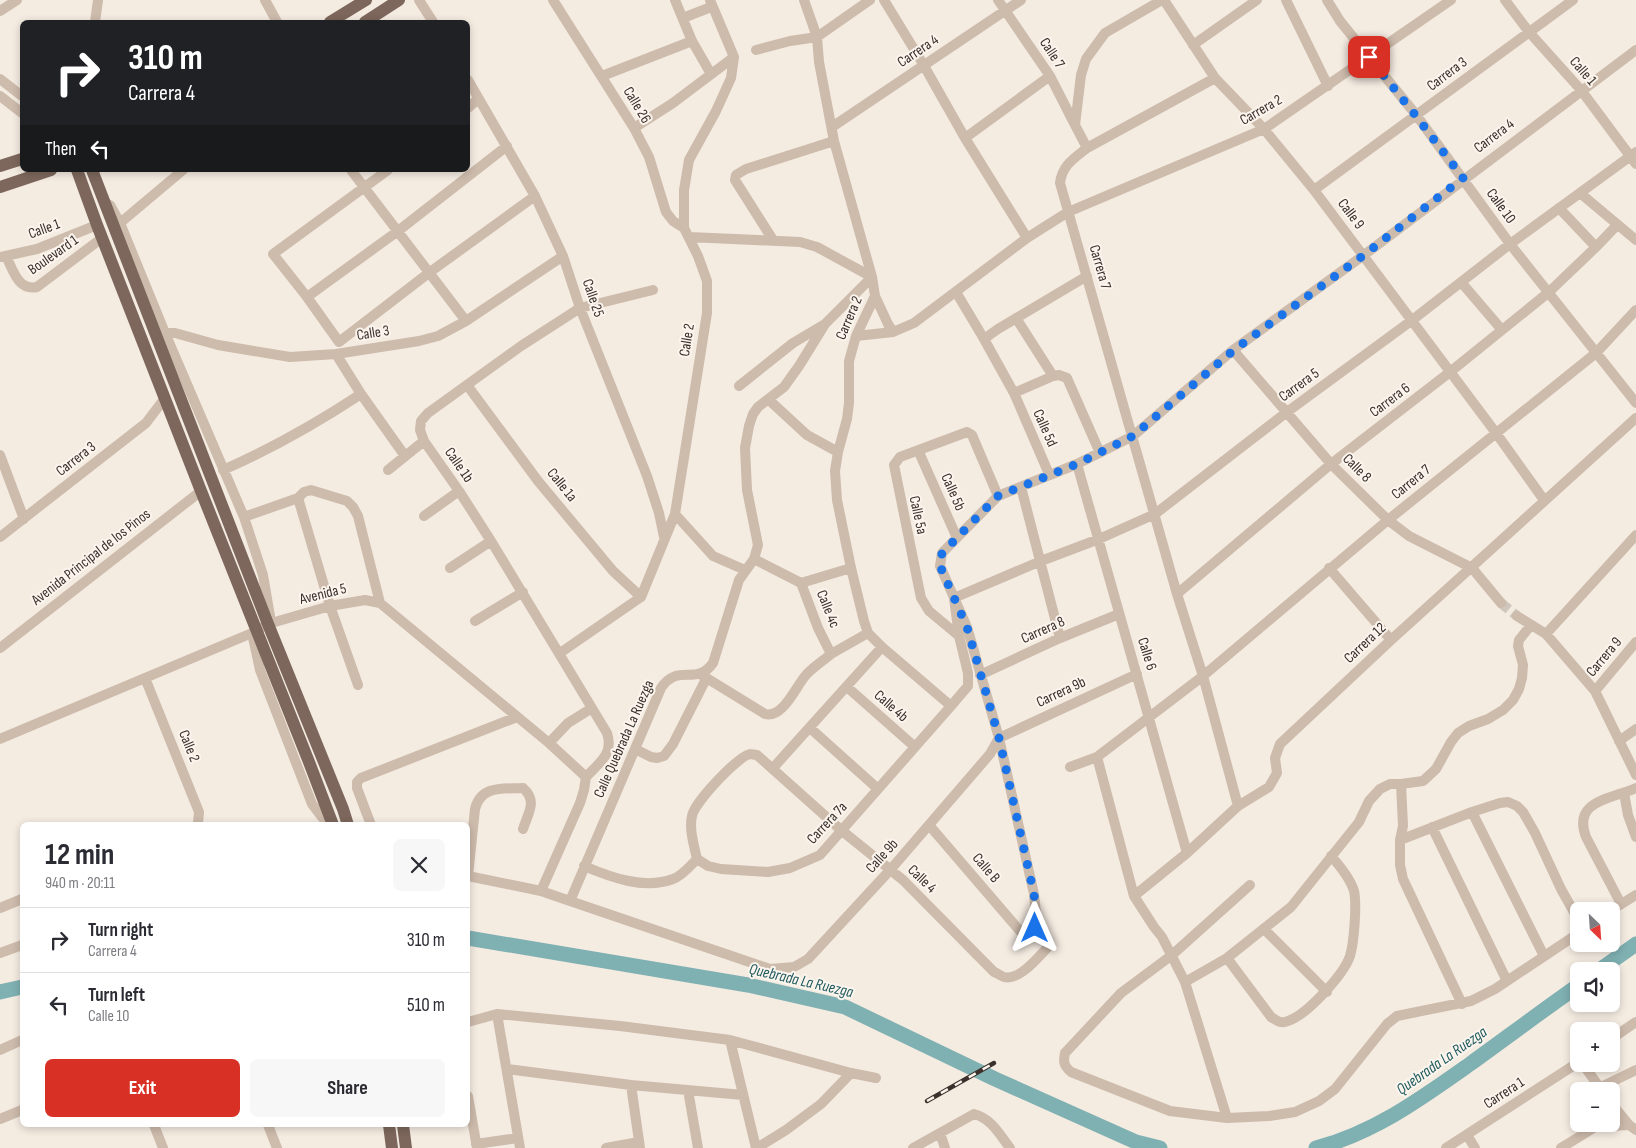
<!DOCTYPE html>
<meta charset="utf-8">
<style>
:root{--surface:#fff;--page:#f7f7f7;--text:#2b2b33;--muted:#7c7c81;--line:#e1e1e2;--accent:#d93025}
body{margin:0;font-family:"Sofia Sans Condensed",sans-serif;background:var(--page);color:var(--text);height:100vh;display:flex;flex-direction:column;font-size:19px;white-space:nowrap}
*{box-sizing:border-box;margin:0}
p{font-size:16px;color:var(--muted)}
.icon{flex:none;width:28px;height:28px;fill:none;stroke:currentColor;stroke-width:2;stroke-linecap:round;stroke-linejoin:round}
.map{position:relative;flex:1;overflow:hidden}
.details{position:absolute;left:20px;top:822px;width:450px;height:305px;display:flex;flex-direction:column;background:var(--surface);border-radius:8px;box-shadow:0 2px 8px #0003}
.details>*{flex:none}
.banner{position:absolute;left:20px;top:20px;width:450px;height:152px;border-radius:8px;box-shadow:0 2px 8px #0003;background:#202124;color:#fff;overflow:hidden}
.needle{width:32px;rotate:155deg}
.fabs{position:absolute;left:1570px;top:902px;display:grid;gap:10px}
.fabs a{display:grid;place-items:center;width:50px;height:50px;border-radius:8px;background:var(--surface);box-shadow:0 2px 8px #0003;font-size:25px}
.pin{position:absolute;display:grid;place-items:center;width:42px;height:42px;color:#fff;margin:-21px;border-radius:10px;box-shadow:0 2px 8px #0006}
.me{position:absolute;width:55px;margin:-28px;rotate:0deg;stroke-linejoin:round;filter:drop-shadow(0 0 4px #0008)}
.turn{display:flex;align-items:center;gap:18px;height:105px;padding:0 25px;font-size:22px}
.turn .icon{width:65px;height:65px;stroke-width:2.5}
.turn b{display:block;font-size:35px;line-height:42px}
.then{display:flex;align-items:center;height:48px;padding:0 25px;background:#0003;gap:10px;font-size:19px}
.round{display:grid;place-items:center;flex:none;width:52px;height:52px;border-radius:8px;background:var(--page)}
.headline{display:flex;align-items:center;justify-content:space-between;height:85px;padding:0 25px}
h1{font-size:30px;font-weight:700;line-height:38px}
.button{display:flex;gap:10px;margin-top:auto;padding:10px 25px}
.button a{flex:1;height:58px;border-radius:8px;background:var(--accent);color:#fff;font-size:20px;font-weight:700;line-height:58px;text-align:center}
.button a+a{background:var(--page);color:var(--text)}
ul{padding:0;list-style:none}
li{display:flex;align-items:center;gap:15px;height:65px;padding:0 25px;border-top:1px solid var(--line)}
li div{flex:1}
li b{display:block;font-size:19px}
li em{font-style:normal}
.map>svg:first-child{display:block}
.lines{fill:none;stroke-linecap:round;stroke-linejoin:round}
.river{stroke:#7fb0b2;stroke-width:15}
.street-tunnel{stroke:#cfc6bd;stroke-width:10;stroke-dasharray:10 5;stroke-linecap:butt}
.street{stroke:#cdbbac;stroke-width:10}
.primary{stroke:#7d675c;stroke-width:12}
.rail-casing{stroke:#3b302b;stroke-width:4.5}
.rail{stroke:#fbf5ee;stroke-width:2.5;stroke-dasharray:8;stroke-linecap:butt}
.route{stroke:#1a73e8;stroke-width:9;stroke-dasharray:0 16.2}
.labels{text-anchor:middle;dominant-baseline:central;stroke-width:4;stroke-linejoin:round;paint-order:stroke}
.street-label{font-size:15px;fill:#3b302b;stroke:#fbf5ee}
.water-label{font-size:16px;font-style:italic;fill:#1f5a5e;stroke:#fbf5ee}
</style>
<div class="map">
<svg width="1636" height="1148" viewBox="0 0 1636 1148">
<rect width="100%" height="100%" fill="#f4ebe1"/>
<g class="lines">
<path class="river" d="M 468,938 L 748,985 L 845,1007 L 995,1079 L 1136,1142 L 1160,1148
M 1598,971 L 1636,944
M 0,992 L 22,987
M 1316,1148 C 1374,1133 1422,1098 1470,1064 C 1506,1038 1542,1011 1579,985"/>
<path class="street-tunnel" d="M 1501,603 L 1517,616"/>
<path class="street" d="M 265,0 L 277,22
M 419,0 L 433,22
M 553,0 L 634,128 L 649,157 L 666,212 L 673,221 L 684,228
M 675,0 L 692,41 L 711,74
M 804,0 L 817,37 L 819,62 L 834,141 L 872,277 L 875,296 L 856,336 L 849,361 L 849,403 L 847,419 L 838,452 L 835,471 L 837,500 L 851,568 L 864,621 L 868,633 L 882,647 L 951,706
M 884,0 L 923,64 L 965,138 L 1027,238
M 998,0 L 1050,76 L 1075,125
M 1164,0 L 1215,78 L 1264,129 L 1314,190 L 1496,433 L 1544,500
M 1286,0 L 1328,86
M 1327,0 L 1340,21 L 1417,116 L 1510,244 L 1636,403
M 1505,0 L 1529,32 L 1581,90 L 1636,164
M 0,11 L 17,0
M 683,18 L 711,7
M 95,22 L 98,0
M 1193,45 L 1257,0
M 756,50 L 790,41 L 817,37 L 870,0
M 602,76 L 692,41
M 1215,78 L 1087,148 C 1073,159 1062,166 1060,183 L 1177,594 L 1203,676 L 1238,806
M 0,79 L 22,96
M 468,80 L 535,196 L 563,256 L 580,308 L 647,476 L 659,513 L 664,537
M 0,96 L 22,113
M 468,108 L 478,99
M 832,127 L 1021,0
M 634,128 L 673,103 L 734,57
M 965,138 L 1050,76
M 1087,148 L 1075,125 L 1081,75 L 1086,59 L 1105,33 L 1162,0
M 351,170 L 466,321
M 388,170 L 273,254 L 307,297 L 339,342 L 430,272 L 535,196
M 1314,190 L 1573,0
M 1580,193 L 1636,240
M 110,205 L 120,223 L 165,333 L 244,517 L 263,575 L 270,616 L 269,624
M 1559,208 L 1596,247
M 120,223 L 183,170
M 689,237 L 800,242 L 817,247 L 872,277 L 825,324 L 793,343 L 739,386
M 773,240 L 735,180 L 736,175 L 746,169 L 834,141
M 6,256 C 13,270 18,291 37,287 L 102,238
M 1,257 L 37,249 L 97,225
M 1461,282 L 1502,330
M 956,292 L 984,339
M 875,296 L 888,324 L 893,332
M 307,297 L 398,231 L 507,146
M 1016,318 L 1053,376
M 825,324 L 799,366 L 784,387 L 758,407 L 753,414 L 749,426 L 745,448 L 747,490 L 758,545 L 754,559 L 739,580 L 713,663 C 696,687 679,662 661,688 L 570,901 L 770,969 L 794,967 L 808,959 L 891,869 L 990,754 L 999,738 L 1137,674
M 165,333 L 175,333 L 218,345 L 290,357 L 336,354 L 419,341 L 438,336 L 466,321 L 563,256
M 856,336 L 893,332 L 914,323 L 1027,238 L 1068,212 L 1264,129 L 1451,0
M 1233,350 L 1331,464 L 1388,520 L 1409,536 L 1472,568 L 1501,603
M 336,354 L 361,394 L 405,456
M 467,385 L 538,481 L 613,571 L 641,597
M 1014,393 L 1053,376 L 1059,375 L 1067,378 L 1100,453
M 769,400 L 807,435 L 838,452
M 918,450 L 957,538
M 0,455 L 24,519
M 1077,464 L 1187,853
M 223,470 C 271,449 317,423 361,394
M 388,470 L 424,441
M 1049,474 L 1014,393 L 984,339 L 998,329 L 1087,276
M 1021,487 L 1060,638
M 298,498 L 330,606 L 358,685
M 675,514 L 713,556 L 745,570
M 424,516 L 459,491
M 244,517 L 298,498 L 304,492 L 311,490 L 347,501 L 353,507 L 358,516 L 380,603
M 1636,535 L 1546,634 L 1595,691 L 1636,775
M 0,537 L 146,423 L 165,398
M 754,559 L 801,583
M 450,568 L 491,541
M 851,568 L 801,583 L 818,628 L 831,654 L 868,633
M 1329,568 L 1391,640
M 1177,594 L 1331,464 L 1450,372 L 1549,292 L 1596,247 L 1617,225
M 1517,616 L 1546,634
M 475,621 L 523,592
M 252,633 L 260,670 L 312,804 L 328,825
M 959,636 L 929,611 L 921,598 L 894,465 L 900,457 L 967,432 L 972,435 L 998,496
M 0,648 L 201,491
M 560,653 L 641,597 L 675,514 L 707,313 L 707,281 L 698,256 L 684,228 L 684,190 L 689,160 L 716,111 L 731,78 L 734,57 L 710,0
M 700,674 L 765,714 C 783,719 796,686 806,675 C 813,667 823,661 831,654
M 980,675 L 1060,638 L 1119,614
M 145,678 L 199,812 L 198,823 L 197,825
M 847,687 L 915,747
M 1595,691 L 1636,642
M 810,728 L 878,789
M 0,739 L 252,633 L 268,624 L 330,606 L 365,600 L 380,603 L 549,743 L 586,777 C 599,763 614,754 607,733 L 491,541 L 459,491 L 424,441 L 420,430 L 421,421 L 428,413 L 521,346 L 580,308 L 653,290
M 1619,741 L 1636,729
M 549,743 L 568,723 L 592,708
M 635,749 L 651,757 L 657,758 L 664,756 L 673,744 L 706,679
M 1097,757 L 1134,896 L 1154,927 L 1162,937 L 1185,982 L 1227,958 L 1291,907 L 1359,822 L 1369,801 L 1380,789 L 1390,784 L 1401,784 L 1423,781 L 1436,769 L 1451,742 L 1458,733 L 1469,726 L 1488,719 L 1503,710 L 1513,700 L 1519,689 L 1522,678 L 1523,665 L 1518,646 L 1519,640 L 1531,625
M 1070,767 L 1097,757 L 1203,676 L 1388,520 L 1596,353 L 1636,310
M 773,768 L 882,647
M 1401,784 L 1403,826 L 1400,840 L 1400,865 L 1403,879 L 1462,1004
M 1624,793 L 1628,815 L 1636,837
M 1472,812 L 1544,956
M 371,825 L 357,788 L 357,782 L 361,778 L 517,717
M 929,825 L 1020,931 C 1028,934 1034,933 1037,924 L 1034,894 L 999,738 L 967,627 L 940,566 L 942,553 L 998,496 L 1077,464 L 1133,436 L 1233,350 L 1364,255 L 1636,50
M 1432,827 L 1507,981
M 1400,840 L 1472,812 L 1500,803 L 1508,802 L 1517,806 L 1523,812 L 1535,833 L 1561,889 L 1579,921
M 584,866 C 610,877 644,890 673,879 C 682,876 690,866 697,859
M 468,876 L 475,809 C 481,785 503,789 523,788 C 538,801 528,813 523,829
M 468,876 L 541,891 L 570,901
M 1250,885 L 1172,955 L 1121,993 L 1065,1053 C 1063,1062 1064,1066 1071,1072 L 1170,1111 L 1227,1118 L 1269,1116 L 1295,1112 L 1319,1101 L 1335,1089 L 1387,1024 L 1397,1016 L 1471,1001 L 1495,989 L 1579,933
M 541,891 L 580,803 L 584,790 L 586,777
M 1134,896 L 1187,853 L 1238,806 L 1269,787 L 1277,773 L 1275,758 L 1280,744 L 1391,640 L 1636,418
M 1621,904 L 1586,837 C 1572,800 1612,799 1636,788
M 0,908 L 22,899
M 1610,911 L 1636,895
M 1264,929 L 1327,992
M 1049,946 C 1039,956 1020,981 1004,977 C 1001,976 997,973 994,972 L 903,880 L 841,830 L 757,755 C 756,755 751,754 750,754 C 737,757 694,803 692,816 C 689,830 694,845 697,859 L 708,866 L 721,869 L 768,872 L 790,868 L 820,855 L 951,706 L 968,686 L 968,673 L 959,636 L 954,598 L 1041,561 L 1099,539 L 1155,514 L 1287,412 L 1411,321 L 1510,244 L 1636,152
M 0,953 L 22,945
M 1227,958 L 1271,1017 C 1277,1021 1281,1024 1288,1021 C 1307,1015 1344,974 1350,956 C 1354,943 1357,904 1354,891 C 1350,878 1340,866 1331,856
M 1185,982 L 1227,1118
M 497,1014 L 520,1148
M 468,1022 L 497,1014 L 620,1026 L 730,1040 L 851,1073 L 821,1104 L 786,1130 L 757,1148
M 1611,1039 L 1636,1022
M 730,1040 L 756,1148
M 0,1050 L 22,1040
M 1583,1064 L 1602,1091
M 507,1069 L 631,1085 L 743,1095
M 851,1073 L 876,1078
M 631,1085 L 640,1148
M 1599,1088 L 1636,1070
M 688,1090 L 698,1148
M 468,1096 L 477,1148
M 1611,1103 L 1629,1125 L 1636,1130
M 0,1119 L 22,1110
M 154,1125 L 163,1148
M 268,1125 L 277,1148
M 940,1133 L 945,1148
M 1467,1135 L 1475,1148
M 476,1144 L 518,1138
M 606,1148 L 639,1142
M 913,1148 L 974,1114 C 991,1118 1000,1135 1010,1148
M 1446,1148 L 1579,1062
M 1561,1148 L 1595,1127 L 1629,1125"/>
<path class="primary" d="M 330,22 L 366,0
M 365,22 L 399,0
M 0,166 L 22,159
M 77,170 L 97,225 L 201,491 L 309,762 L 333,825
M 92,170 L 268,624 L 343,809 L 348,825
M 0,187 L 51,170
M 389,1125 L 392,1148
M 403,1125 L 406,1148"/>
<g class="rail-casing">
<path id="rail" d="M 927,1101 L 994,1063"/>
</g>
<use href="#rail" class="rail"/>
</g>
<g class="lines">
<path class="route" d="M 1035,928 L 1037,924 L 1034,894 L 999,738 L 967,627 L 940,566 L 942,553 L 998,496 L 1077,464 L 1133,436 L 1234,350 L 1364,255 L 1463,178 L 1416,116 L 1369,57"/>
</g>
<g class="labels">
<g class="street-label">
<text transform="translate(918 51) rotate(-34)">Carrera 4</text>
<text transform="translate(1052 53) rotate(57)">Calle 7</text>
<text transform="translate(1583 71) rotate(49)">Calle 1</text>
<text transform="translate(1447 74) rotate(-37)">Carrera 3</text>
<text transform="translate(637 105) rotate(59)">Calle 26</text>
<text transform="translate(1261 110) rotate(-30)">Carrera 2</text>
<text transform="translate(1494 136) rotate(-37)">Carrera 4</text>
<text transform="translate(1501 206) rotate(54)">Calle 10</text>
<text transform="translate(1351 214) rotate(53)">Calle 9</text>
<text transform="translate(44 229) rotate(-20)">Calle 1</text>
<text transform="translate(53 255) rotate(-35)">Boulevard 1</text>
<text transform="translate(1100 267) rotate(74)">Carrera 7</text>
<text transform="translate(593 298) rotate(71)">Calle 25</text>
<text transform="translate(849 318) rotate(-67)">Carrera 2</text>
<text transform="translate(373 333) rotate(-9)">Calle 3</text>
<text transform="translate(687 340) rotate(-81)">Calle 2</text>
<text transform="translate(1299 385) rotate(-36)">Carrera 5</text>
<text transform="translate(1390 400) rotate(-37)">Carrera 6</text>
<text transform="translate(1045 428) rotate(66)">Calle 5d</text>
<text transform="translate(76 459) rotate(-38)">Carrera 3</text>
<text transform="translate(459 465) rotate(55)">Calle 1b</text>
<text transform="translate(1357 468) rotate(45)">Calle 8</text>
<text transform="translate(1411 482) rotate(-39)">Carrera 7</text>
<text transform="translate(562 485) rotate(51)">Calle 1a</text>
<text transform="translate(953 492) rotate(66)">Calle 5b</text>
<text transform="translate(918 515) rotate(78)">Calle 5a</text>
<text transform="translate(91 557) rotate(-38)">Avenida Principal de los Pinos</text>
<text transform="translate(323 594) rotate(-14)">Avenida 5</text>
<text transform="translate(828 609) rotate(68)">Calle 4c</text>
<text transform="translate(1043 630) rotate(-24)">Carrera 8</text>
<text transform="translate(1365 643) rotate(-43)">Carrera 12</text>
<text transform="translate(1147 654) rotate(73)">Calle 6</text>
<text transform="translate(1604 657) rotate(-50)">Carrera 9</text>
<text transform="translate(1061 692) rotate(-25)">Carrera 9b</text>
<text transform="translate(891 706) rotate(41)">Calle 4b</text>
<text transform="translate(624 739) rotate(-66)">Calle Quebrada La Ruezga</text>
<text transform="translate(189 746) rotate(68)">Calle 2</text>
<text transform="translate(827 823) rotate(-47)">Carrera 7a</text>
<text transform="translate(882 856) rotate(-48)">Calle 9b</text>
<text transform="translate(986 868) rotate(49)">Calle B</text>
<text transform="translate(922 879) rotate(44)">Calle 4</text>
<text transform="translate(1504 1093) rotate(-33)">Carrera 1</text>
</g>
<g class="water-label">
<text transform="translate(801 981) rotate(13)">Quebrada La Ruezga</text>
<text transform="translate(1442 1061) rotate(-35)">Quebrada La Ruezga</text>
</g>
</g>
</svg>
<div class="fabs">
<a><svg class="needle" viewBox="-14 -14 28 28"><path d="M0-13l5 13h-10z" fill="#e53935"/><path d="M0 13l5-13h-10z" fill="#7c7c81"/></svg></a>
<a><svg class="icon" aria-label="sound" viewBox="0 0 24 24"><path d="M4 9h4l5-4v14l-5-4H4zM17 9q2 3 0 6"/></svg></a>
<a>+</a>
<a>−</a>
</div>
<div class="pin" style="left:1369px;top:57px;background:#d93025"><svg class="icon" aria-label="arrive" viewBox="0 0 24 24"><path d="M6 21V4h12l-3 4 3 4H6"/></svg></div>
<svg class="me" style="left:1035px;top:928px" viewBox="-20 -20 40 40"><path d="M0-17L14 15 0 8-14 15z" fill="#1a73e8" stroke="#fff" stroke-width="4"/></svg>
<div class="banner">
<div class="turn"><svg class="icon" aria-label="right" viewBox="0 0 24 24"><path d="M7 20v-9h11M14 6l5 5-5 5"/></svg><div><b>310 m</b>Carrera 4</div></div>
<div class="then">Then<svg class="icon" aria-label="left" viewBox="0 0 24 24"><path d="M17 20v-9H6M10 6l-5 5 5 5"/></svg></div>
</div>
<section class="details">
<div class="headline"><div><h1>12 min</h1><p>940 m · 20:11</p></div><a class="round"><svg class="icon" aria-label="close" viewBox="0 0 24 24"><path d="M6 6l12 12M18 6L6 18"/></svg></a></div>
<ul>
<li><svg class="icon" aria-label="right" viewBox="0 0 24 24"><path d="M7 20v-9h11M14 6l5 5-5 5"/></svg><div><b>Turn right</b><p>Carrera 4</p></div><em>310 m</em></li>
<li><svg class="icon" aria-label="left" viewBox="0 0 24 24"><path d="M17 20v-9H6M10 6l-5 5 5 5"/></svg><div><b>Turn left</b><p>Calle 10</p></div><em>510 m</em></li>
</ul>
<div class="button"><a>Exit</a><a>Share</a></div>
</section>
</div>
